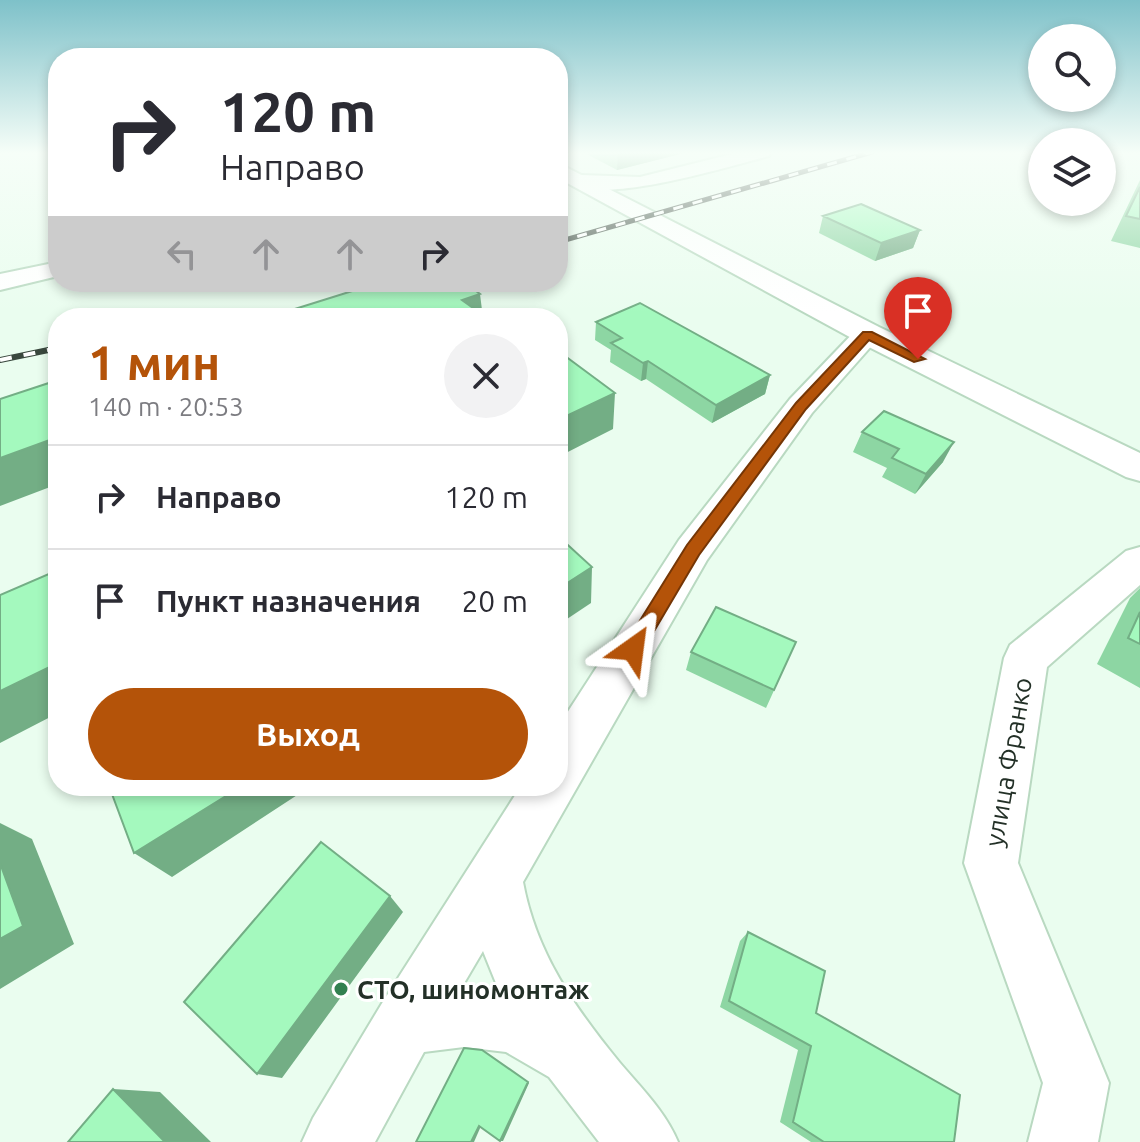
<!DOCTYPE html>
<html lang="ru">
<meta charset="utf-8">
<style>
:root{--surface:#fff;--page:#f2f2f3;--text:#2b2b33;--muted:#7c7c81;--line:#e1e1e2;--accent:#b45309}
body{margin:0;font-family:Ubuntu,sans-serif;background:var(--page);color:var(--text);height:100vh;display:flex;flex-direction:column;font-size:30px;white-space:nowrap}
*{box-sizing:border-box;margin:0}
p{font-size:26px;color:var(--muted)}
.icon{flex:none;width:44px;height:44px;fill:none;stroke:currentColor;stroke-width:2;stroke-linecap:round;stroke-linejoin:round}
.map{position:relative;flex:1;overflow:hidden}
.side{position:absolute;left:48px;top:308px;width:520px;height:488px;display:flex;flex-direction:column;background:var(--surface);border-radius:32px;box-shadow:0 4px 12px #0003}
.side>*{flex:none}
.guide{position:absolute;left:48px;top:48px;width:520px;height:244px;border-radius:32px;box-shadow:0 4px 12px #0003;background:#fff;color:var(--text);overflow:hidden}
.buttons{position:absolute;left:1028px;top:24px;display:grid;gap:16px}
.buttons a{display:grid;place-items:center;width:88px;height:88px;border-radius:50%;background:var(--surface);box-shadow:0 4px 12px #0003;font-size:40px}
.pin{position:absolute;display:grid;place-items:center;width:68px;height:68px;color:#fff;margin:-82px -34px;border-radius:50% 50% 50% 0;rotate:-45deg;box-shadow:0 0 8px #0007}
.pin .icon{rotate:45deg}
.me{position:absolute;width:88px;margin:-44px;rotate:31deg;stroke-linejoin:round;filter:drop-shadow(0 0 6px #0008)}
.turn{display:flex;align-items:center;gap:28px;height:168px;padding:0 40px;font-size:36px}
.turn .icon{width:104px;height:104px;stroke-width:2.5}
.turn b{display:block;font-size:56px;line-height:68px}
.lanes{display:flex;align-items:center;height:76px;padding:0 40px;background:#0003;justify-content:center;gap:40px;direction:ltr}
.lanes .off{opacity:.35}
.round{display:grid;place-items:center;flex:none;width:84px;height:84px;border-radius:42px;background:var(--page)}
.head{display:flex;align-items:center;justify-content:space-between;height:136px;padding:0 40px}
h1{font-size:48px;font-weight:600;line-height:60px;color:var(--accent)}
.primary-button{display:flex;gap:16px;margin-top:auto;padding:16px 40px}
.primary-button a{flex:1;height:92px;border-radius:48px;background:var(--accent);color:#fff;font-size:32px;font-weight:600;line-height:92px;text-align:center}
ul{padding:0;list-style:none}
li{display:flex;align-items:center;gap:24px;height:104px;padding:0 40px;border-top:2px solid var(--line)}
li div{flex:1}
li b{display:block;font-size:30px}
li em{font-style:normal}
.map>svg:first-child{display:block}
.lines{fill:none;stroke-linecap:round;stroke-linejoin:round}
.minor-casing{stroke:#b9d9c1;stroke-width:4}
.major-casing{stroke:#b9d9c1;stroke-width:4}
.minor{fill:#fff;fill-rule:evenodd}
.major{fill:#fff;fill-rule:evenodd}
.rail-far1-casing{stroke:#3a483e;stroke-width:5}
.rail-casing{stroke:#3a483e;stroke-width:6}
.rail-far1{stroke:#fff;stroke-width:3;stroke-dasharray:10;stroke-linecap:butt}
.rail{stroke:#fff;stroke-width:4;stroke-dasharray:12;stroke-linecap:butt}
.wall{fill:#8dd6a3}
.shaded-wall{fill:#73ae85}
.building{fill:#a4f9be;stroke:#73ae85;stroke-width:2}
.route{fill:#b45309;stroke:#753606;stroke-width:2}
.poi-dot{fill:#328050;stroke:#fff;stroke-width:3}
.labels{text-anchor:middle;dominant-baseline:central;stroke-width:6;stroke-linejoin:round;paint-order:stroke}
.near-street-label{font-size:26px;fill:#233027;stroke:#fff}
.near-poi-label{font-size:26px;font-weight:bold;fill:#233027;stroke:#fff;text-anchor:start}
</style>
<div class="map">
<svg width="1140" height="1142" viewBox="0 0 1140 1142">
<rect width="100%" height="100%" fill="#eafdef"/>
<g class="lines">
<g class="minor-casing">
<path id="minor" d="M 740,152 L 771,152 L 769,156 C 734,165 595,208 571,181 L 581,175 L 640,177 Z
M 58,262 L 58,276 L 0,290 L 0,274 Z
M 868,326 L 878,328 L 882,334 L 812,413 L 707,560 L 523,882 C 536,953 575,1008 620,1063 C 642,1089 665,1111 678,1142 L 599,1142 L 549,1077 L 506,1052 L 464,1047 L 424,1052 L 375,1142 L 302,1142 L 313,1118 L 384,1000 L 521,786 L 558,786 L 558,727 L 679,540 L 790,399 L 858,328 ZM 483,951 L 498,988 L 463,985 Z
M 1140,547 L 1140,585 L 1047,667 L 1018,863 L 1109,1083 L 1098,1142 L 1028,1142 L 1043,1083 L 964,863 L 1004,658 L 1010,645 L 1126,551 Z"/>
</g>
<g class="major-casing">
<path id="major" d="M 558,163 L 879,327 L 1140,453 L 1140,481 L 1126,477 L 857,341 L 558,178 Z"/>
</g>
<use href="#minor" class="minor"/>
<use href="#major" class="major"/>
<g class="rail-far1-casing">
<path id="rail-far1" d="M 558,242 L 872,152"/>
</g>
<g class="rail-casing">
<path id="rail" d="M 0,360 L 58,348"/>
</g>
<use href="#rail-far1" class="rail-far1"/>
<use href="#rail" class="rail"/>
</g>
<path class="wall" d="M 583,152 L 688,152 L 617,170 Z
M 1140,180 L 1140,248 L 1111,241 Z
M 823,216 L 920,230 L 913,248 L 875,261 L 819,233 Z
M 596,322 L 770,375 L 765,394 L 712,423 L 646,379 L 641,381 L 610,362 L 611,350 L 595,340 Z
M 862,432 L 943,462 L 915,494 L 882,477 L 887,468 L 853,452 Z
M 1140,588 L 1140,688 L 1097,664 L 1130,598 Z
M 796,642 L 766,708 L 686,670 L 691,652 Z
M 748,932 L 816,1013 L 954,1142 L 811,1142 L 780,1122 L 798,1050 L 720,1007 L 740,941 Z"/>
<path class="shaded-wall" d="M 618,152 L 688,152 L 617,170 Z
M 920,230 L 913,248 L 875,261 L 881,243 Z
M 480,294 L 483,318 L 462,300 Z
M 648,361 L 646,379 L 641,381 L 643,363 Z
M 770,375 L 765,394 L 712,423 L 716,405 Z
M 615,393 L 613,429 L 558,457 L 558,420 Z
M 58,437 L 58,484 L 0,506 L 0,458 Z
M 954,442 L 943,462 L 915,494 L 926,474 Z
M 592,567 L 591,603 L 558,625 L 558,589 Z
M 58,663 L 58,713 L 0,743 L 0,691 Z
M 242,786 L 311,786 L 172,877 L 134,853 Z
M 0,823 L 32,839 L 74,944 L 0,989 Z
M 390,896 L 403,912 L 282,1078 L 257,1074 Z
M 528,1082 L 529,1083 L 503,1141 L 500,1141 Z
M 113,1089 L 160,1092 L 211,1142 L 165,1142 Z
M 479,1126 L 481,1126 L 474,1142 L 471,1142 Z"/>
<path class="building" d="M 1140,187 L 1140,219 L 1126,216 Z
M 861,204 L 920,230 L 881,243 L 823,216 Z
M 381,282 L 464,282 L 480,294 L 462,300 L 487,318 L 266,318 Z
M 640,303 L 770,375 L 716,405 L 648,361 L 643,363 L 611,343 L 622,338 L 596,322 Z
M 561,353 L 615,393 L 558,420 L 558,354 Z
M 58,380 L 58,437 L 0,458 L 0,399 Z
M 884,411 L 954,442 L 926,474 L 892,458 L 899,449 L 862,432 Z
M 558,536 L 592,567 L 558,589 Z
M 58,570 L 58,663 L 0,691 L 0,595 Z
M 716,607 L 796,642 L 774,690 L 691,652 Z
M 1140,612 L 1140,644 L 1128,638 Z
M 109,786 L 242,786 L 134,853 Z
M 321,842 L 390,896 L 257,1074 L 184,1002 Z
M 0,863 L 23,926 L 0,939 Z
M 748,932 L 825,971 L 816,1013 L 960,1095 L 954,1142 L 824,1142 L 793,1122 L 811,1046 L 729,1001 Z
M 464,1048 L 482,1050 L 528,1082 L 500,1141 L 479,1126 L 471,1142 L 416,1142 Z
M 113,1089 L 165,1142 L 68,1142 Z"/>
<linearGradient id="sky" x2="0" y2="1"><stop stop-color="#7ec1c9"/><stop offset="0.49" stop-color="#f6fef8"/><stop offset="1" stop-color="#f6fef8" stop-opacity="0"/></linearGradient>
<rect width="1140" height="312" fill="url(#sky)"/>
<path class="route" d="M 863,332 L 872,332 L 925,359 L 914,362 L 869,340 L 806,409 L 699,555 L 640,655 L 633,657 L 626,655 L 623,649 L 626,643 L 687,545 L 796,403 Z"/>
<circle class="poi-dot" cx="341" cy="989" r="8"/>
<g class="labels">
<g class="near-street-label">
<text transform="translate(1008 762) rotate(-80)">улица Франко</text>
</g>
<g class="near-poi-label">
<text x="357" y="989">СТО, шиномонтаж</text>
</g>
</g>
</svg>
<div class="buttons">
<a><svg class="icon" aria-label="search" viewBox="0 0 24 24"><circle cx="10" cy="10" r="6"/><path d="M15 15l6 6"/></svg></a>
<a><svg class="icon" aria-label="layers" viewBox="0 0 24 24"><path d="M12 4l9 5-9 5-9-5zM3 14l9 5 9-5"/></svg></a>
</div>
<div class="pin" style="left:918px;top:359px;background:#d93025"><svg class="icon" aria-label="arrive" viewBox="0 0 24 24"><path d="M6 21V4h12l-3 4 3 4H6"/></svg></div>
<svg class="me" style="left:633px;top:649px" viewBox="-20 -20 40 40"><path d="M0-17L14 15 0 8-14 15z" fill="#b45309" stroke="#fff" stroke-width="4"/></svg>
<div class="guide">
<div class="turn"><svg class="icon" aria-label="right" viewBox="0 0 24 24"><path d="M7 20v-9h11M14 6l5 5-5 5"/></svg><div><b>120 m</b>Направо</div></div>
<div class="lanes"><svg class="icon off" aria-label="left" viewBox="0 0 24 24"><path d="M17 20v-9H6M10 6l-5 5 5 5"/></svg><svg class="icon off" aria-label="ahead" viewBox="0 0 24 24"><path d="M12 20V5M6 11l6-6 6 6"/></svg><svg class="icon off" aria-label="ahead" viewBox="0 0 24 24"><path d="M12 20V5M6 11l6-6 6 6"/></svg><svg class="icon" aria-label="right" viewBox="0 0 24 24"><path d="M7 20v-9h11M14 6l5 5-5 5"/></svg></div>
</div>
<section class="side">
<div class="head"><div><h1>1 мин</h1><p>140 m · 20:53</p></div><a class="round"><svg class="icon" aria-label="close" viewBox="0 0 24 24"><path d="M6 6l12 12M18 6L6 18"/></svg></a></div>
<ul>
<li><svg class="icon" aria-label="right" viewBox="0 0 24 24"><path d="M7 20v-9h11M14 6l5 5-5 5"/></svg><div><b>Направо</b></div><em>120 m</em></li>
<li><svg class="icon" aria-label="arrive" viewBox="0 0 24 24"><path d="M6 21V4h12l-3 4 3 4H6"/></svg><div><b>Пункт назначения</b></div><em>20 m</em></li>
</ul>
<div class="primary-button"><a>Выход</a></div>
</section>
</div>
